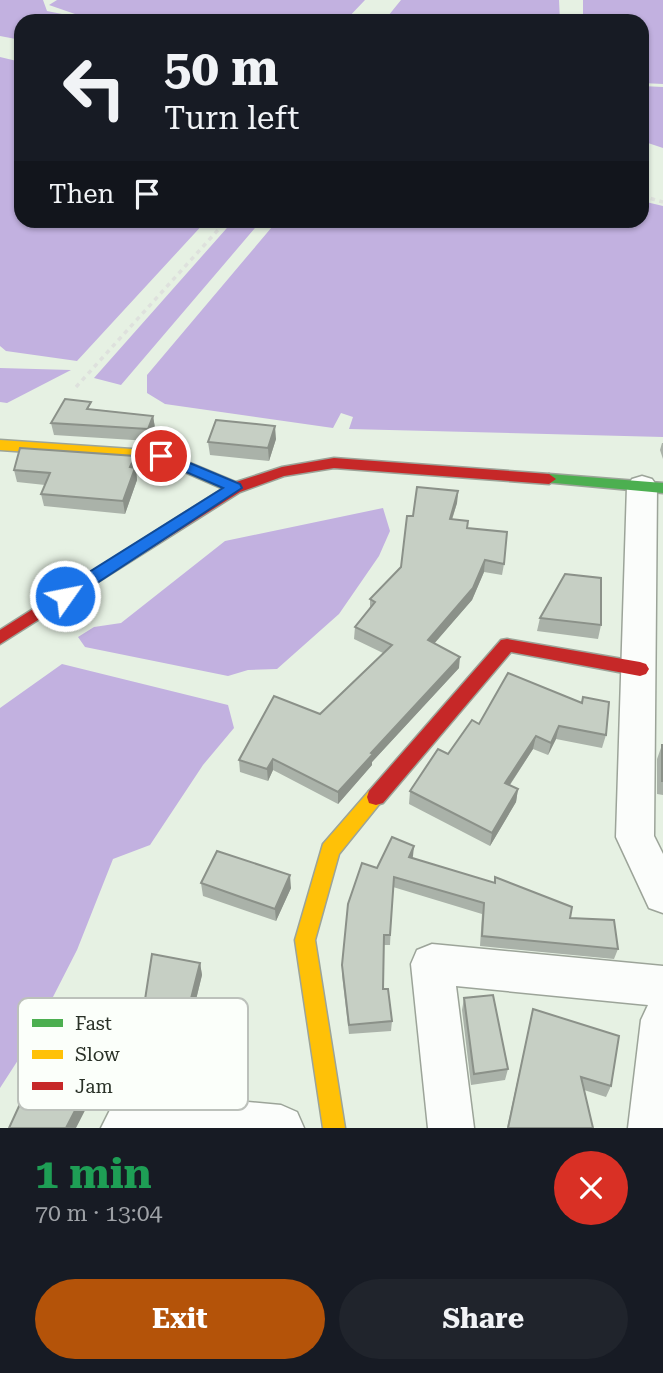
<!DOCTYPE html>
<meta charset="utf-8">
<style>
:root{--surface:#171b24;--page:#20242c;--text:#f1f3f6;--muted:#9ea1a6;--accent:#b45309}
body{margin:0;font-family:"Roboto Serif",serif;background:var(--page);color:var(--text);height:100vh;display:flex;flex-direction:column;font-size:26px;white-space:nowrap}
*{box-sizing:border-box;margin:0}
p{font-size:23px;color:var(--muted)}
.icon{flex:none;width:38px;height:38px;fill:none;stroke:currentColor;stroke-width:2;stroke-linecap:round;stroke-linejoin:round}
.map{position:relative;height:1128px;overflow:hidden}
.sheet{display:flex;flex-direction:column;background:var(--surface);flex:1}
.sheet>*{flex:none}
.banner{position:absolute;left:14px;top:14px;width:635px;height:214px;border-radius:21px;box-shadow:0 2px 5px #0004;background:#171b24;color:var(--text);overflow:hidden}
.pin{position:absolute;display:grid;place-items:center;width:60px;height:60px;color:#fff;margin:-30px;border:4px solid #fff;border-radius:50%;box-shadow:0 2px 7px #0007}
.me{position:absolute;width:77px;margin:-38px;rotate:57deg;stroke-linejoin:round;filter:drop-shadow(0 0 5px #0008)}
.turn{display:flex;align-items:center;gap:24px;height:147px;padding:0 35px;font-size:32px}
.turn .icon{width:91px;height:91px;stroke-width:2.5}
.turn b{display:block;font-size:49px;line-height:60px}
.then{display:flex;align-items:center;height:66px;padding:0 35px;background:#0003;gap:14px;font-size:26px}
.round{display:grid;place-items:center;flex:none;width:74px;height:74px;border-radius:37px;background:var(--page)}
.summary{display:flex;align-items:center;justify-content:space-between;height:119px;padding:0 35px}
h1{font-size:42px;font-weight:700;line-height:52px;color:#1e9e55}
.primary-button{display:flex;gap:14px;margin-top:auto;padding:14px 35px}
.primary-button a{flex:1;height:80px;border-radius:42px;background:var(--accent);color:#fff;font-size:28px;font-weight:700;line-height:80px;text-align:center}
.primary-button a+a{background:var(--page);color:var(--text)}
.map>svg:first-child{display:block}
.water{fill:#c2b1e0}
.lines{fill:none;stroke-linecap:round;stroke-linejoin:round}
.street-casing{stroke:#9ca499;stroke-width:3}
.fast-casing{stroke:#9ca499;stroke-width:3}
.slow-casing{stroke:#9ca499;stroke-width:3}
.jam-casing{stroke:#9ca499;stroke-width:3}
.path{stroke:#dee1dd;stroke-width:3.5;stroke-dasharray:4.5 4.5;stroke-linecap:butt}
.street{fill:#fbfdfb;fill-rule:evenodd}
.fast{fill:#4caf50;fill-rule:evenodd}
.slow{fill:#ffc107;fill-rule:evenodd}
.jam{fill:#c62828;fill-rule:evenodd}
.wall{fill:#aab2a9}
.shaded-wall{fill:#8b9189}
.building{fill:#c6cfc4;stroke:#8b9189;stroke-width:2}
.route{fill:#1a73e8;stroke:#114b97;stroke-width:2}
.key{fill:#fbfffa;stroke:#bcc1bb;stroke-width:2}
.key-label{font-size:19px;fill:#293127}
</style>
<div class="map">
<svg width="663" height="1128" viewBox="0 0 663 1128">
<rect width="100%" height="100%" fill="#e6f1e3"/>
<path class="water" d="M 0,0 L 43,0 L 47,11 L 97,21 L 21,21 L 21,40 L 0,36 Z
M 57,0 L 365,0 L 345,21 L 115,21 L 75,14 L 49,5 Z
M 401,0 L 559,0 L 560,21 L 384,21 Z
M 583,0 L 663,0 L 663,84 L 642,83 L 642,21 L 583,21 Z
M 0,57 L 21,62 L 21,220 L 206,221 L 77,361 L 6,351 L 0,346 Z
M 642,86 L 663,87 L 663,148 L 642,141 Z
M 642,201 L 663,206 L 663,437 L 349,429 L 353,417 L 341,413 L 333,428 L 165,404 L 147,393 L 147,375 L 277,221 L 642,220 Z
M 234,220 L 261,221 L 121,385 L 94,378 Z
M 0,368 L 71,370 L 7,403 L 0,402 Z
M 383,508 L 390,531 L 379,556 L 339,614 L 277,669 L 248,670 L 228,676 L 85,647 L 78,637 L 94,627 L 121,623 L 225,541 Z
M 62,664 L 228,705 L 234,728 L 203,765 L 150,845 L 113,859 L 77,950 L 31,1040 L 0,1088 L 0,708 Z"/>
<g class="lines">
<g class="street-casing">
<path id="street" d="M 642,476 L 652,479 L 657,486 L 654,836 L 663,854 L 663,913 L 649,908 L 616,837 L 627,486 L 632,479 Z
M 432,944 L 663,966 L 663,1128 L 628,1128 L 641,1020 L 648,1005 L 456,986 L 474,1128 L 428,1128 L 411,964 L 417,950 Z
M 132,1091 L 281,1105 L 297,1112 L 304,1128 L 101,1128 L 116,1098 Z"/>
</g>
<g class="fast-casing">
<path id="fast" d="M 549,474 L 663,483 L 663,493 L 544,482 L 542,479 Z"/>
</g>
<g class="slow-casing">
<path id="slow" d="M 0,440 L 161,451 L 240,484 L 242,488 L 235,493 L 230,492 L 159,461 L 0,450 Z
M 376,789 L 383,791 L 385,797 L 339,854 L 315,940 L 345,1128 L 323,1128 L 295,940 L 323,844 L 369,791 Z"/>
</g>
<g class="jam-casing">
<path id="jam" d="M 334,458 L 549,474 L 556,479 L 549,484 L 334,468 L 284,476 L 240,492 L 0,644 L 0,630 L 230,484 L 282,467 Z
M 507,639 L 640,662 L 646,664 L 649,669 L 646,674 L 640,676 L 511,652 L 383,803 L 376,805 L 369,803 L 367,797 L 369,791 L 501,640 Z"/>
</g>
<path class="path" d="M 642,196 L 663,202
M 76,387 L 227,220"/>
<use href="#street" class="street"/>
<use href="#fast" class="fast"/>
<use href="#slow" class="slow"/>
<use href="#jam" class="jam"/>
</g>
<path class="wall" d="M 92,409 L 153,416 L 155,428 L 149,441 L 54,435 L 51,423 Z
M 276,439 L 269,461 L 210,455 L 208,442 Z
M 662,443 L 663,443 L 663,459 L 660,450 Z
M 137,468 L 136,471 L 137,480 L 125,514 L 44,506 L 41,494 L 45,485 L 17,482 L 14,470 Z
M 458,491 L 457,503 L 452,520 L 467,528 L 504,564 L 502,575 L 484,572 L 472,600 L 434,643 L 459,668 L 372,762 L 372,765 L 338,804 L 273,770 L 268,781 L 240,772 L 239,760 L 320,714 L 383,653 L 354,639 L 355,627 L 370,608 L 370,599 L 401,567 L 413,516 Z
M 540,618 L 601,625 L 598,639 L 537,631 Z
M 583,697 L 606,735 L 602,748 L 556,739 L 548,755 L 533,749 L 510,785 L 518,789 L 516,802 L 490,846 L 409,804 L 410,791 L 479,724 L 581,703 Z
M 662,745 L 663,745 L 663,795 L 657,794 L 657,759 Z
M 413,856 L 412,858 L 570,918 L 618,949 L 614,959 L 480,946 L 482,914 L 393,887 L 390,945 L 383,945 L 383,989 L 392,1021 L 391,1031 L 349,1034 L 342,975 L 342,965 L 377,868 Z
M 201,883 L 291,888 L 276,921 L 203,896 Z
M 200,963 L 202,975 L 181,1062 L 249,1075 L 246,1099 L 136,1089 L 133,1078 Z
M 464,998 L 508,1069 L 505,1080 L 471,1085 L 462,1010 Z
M 533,1009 L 611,1086 L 606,1097 L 584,1090 L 593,1128 L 507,1128 Z"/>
<path class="shaded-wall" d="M 153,416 L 155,428 L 149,441 L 148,429 Z
M 275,426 L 276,439 L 269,461 L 268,448 Z
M 135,456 L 137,480 L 125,514 L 123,501 L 130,467 Z
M 458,491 L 457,503 L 448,531 L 450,519 Z
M 485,560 L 484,572 L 472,600 L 427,652 L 428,640 Z
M 460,657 L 459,668 L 372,762 L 372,765 L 338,804 L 338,792 L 371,753 Z
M 559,726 L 556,739 L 548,755 L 551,743 Z
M 536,736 L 533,749 L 503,795 L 505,783 Z
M 273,759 L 273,770 L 268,781 L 267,769 Z
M 518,789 L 516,802 L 490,846 L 492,833 Z
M 414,846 L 413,856 L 408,868 L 409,857 Z
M 290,875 L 291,888 L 276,921 L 275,909 Z
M 200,963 L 202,975 L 178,1073 L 175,1062 Z
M 110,1043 L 114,1054 L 76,1128 L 66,1128 Z
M 247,1064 L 249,1075 L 246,1099 L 245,1088 Z"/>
<path class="building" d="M 65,399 L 91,402 L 87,409 L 153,416 L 148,429 L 51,423 Z
M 216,420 L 275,426 L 268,448 L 208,442 Z
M 20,448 L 135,456 L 130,467 L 135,468 L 123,501 L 41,494 L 50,473 L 14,470 Z
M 417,487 L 458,491 L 450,519 L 468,521 L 467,528 L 507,532 L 504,564 L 485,560 L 473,588 L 428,640 L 460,657 L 371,753 L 373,754 L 338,792 L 273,759 L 267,769 L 239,760 L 274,696 L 320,714 L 392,645 L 355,627 L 375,602 L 370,599 L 401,567 L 407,516 L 413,516 Z
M 565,574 L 601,578 L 601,625 L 540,618 Z
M 508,673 L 582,703 L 583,697 L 609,702 L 606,735 L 559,726 L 551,743 L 536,736 L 505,783 L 518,789 L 492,833 L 410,791 L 438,749 L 448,754 L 472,720 L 479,724 Z
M 662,745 L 663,745 L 663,781 L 662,781 Z
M 392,837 L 414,846 L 409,857 L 495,883 L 495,877 L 572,907 L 570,918 L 614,920 L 618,949 L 482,936 L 484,903 L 394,877 L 390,935 L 384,935 L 383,989 L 388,989 L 392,1021 L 349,1025 L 342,965 L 348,904 L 362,863 L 377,868 Z
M 217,851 L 290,875 L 275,909 L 201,883 Z
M 152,954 L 200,963 L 175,1062 L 247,1064 L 245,1088 L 133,1078 Z
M 493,995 L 508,1069 L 474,1074 L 464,998 Z
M 533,1009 L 619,1036 L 611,1086 L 581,1077 L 593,1128 L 508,1128 Z
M 65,1024 L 110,1043 L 66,1128 L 9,1128 L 20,1104 Z"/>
<path class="route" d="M 161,451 L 240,484 L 242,488 L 71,600 L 59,600 L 57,596 L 59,591 L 223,488 L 156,459 L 154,456 Z"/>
<rect x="18" y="998" width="230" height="112" rx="10" class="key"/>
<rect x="32" y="1019" width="31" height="8" fill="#4caf50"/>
<rect x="32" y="1050" width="31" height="9" fill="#ffc107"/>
<rect x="32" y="1082" width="31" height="8" fill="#c62828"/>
<g class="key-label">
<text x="75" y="1030">Fast</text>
<text x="75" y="1061">Slow</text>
<text x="75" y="1093">Jam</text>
</g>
</svg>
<div class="pin" style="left:161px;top:456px;background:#d93025"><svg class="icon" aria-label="arrive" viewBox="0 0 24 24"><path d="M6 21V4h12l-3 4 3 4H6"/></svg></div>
<svg class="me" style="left:65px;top:596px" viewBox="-20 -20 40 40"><circle r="17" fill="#1a73e8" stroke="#fff" stroke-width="3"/><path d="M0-11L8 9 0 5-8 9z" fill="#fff"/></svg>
<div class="banner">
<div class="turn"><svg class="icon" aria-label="left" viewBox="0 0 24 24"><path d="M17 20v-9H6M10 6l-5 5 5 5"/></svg><div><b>50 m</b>Turn left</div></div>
<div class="then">Then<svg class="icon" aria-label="arrive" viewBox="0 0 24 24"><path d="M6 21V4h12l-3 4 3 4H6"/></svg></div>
</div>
</div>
<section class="sheet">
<div class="summary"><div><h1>1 min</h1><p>70 m · 13:04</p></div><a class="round" style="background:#d93025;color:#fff"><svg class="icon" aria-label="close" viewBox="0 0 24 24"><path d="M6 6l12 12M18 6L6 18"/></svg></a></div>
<div class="primary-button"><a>Exit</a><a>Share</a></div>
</section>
